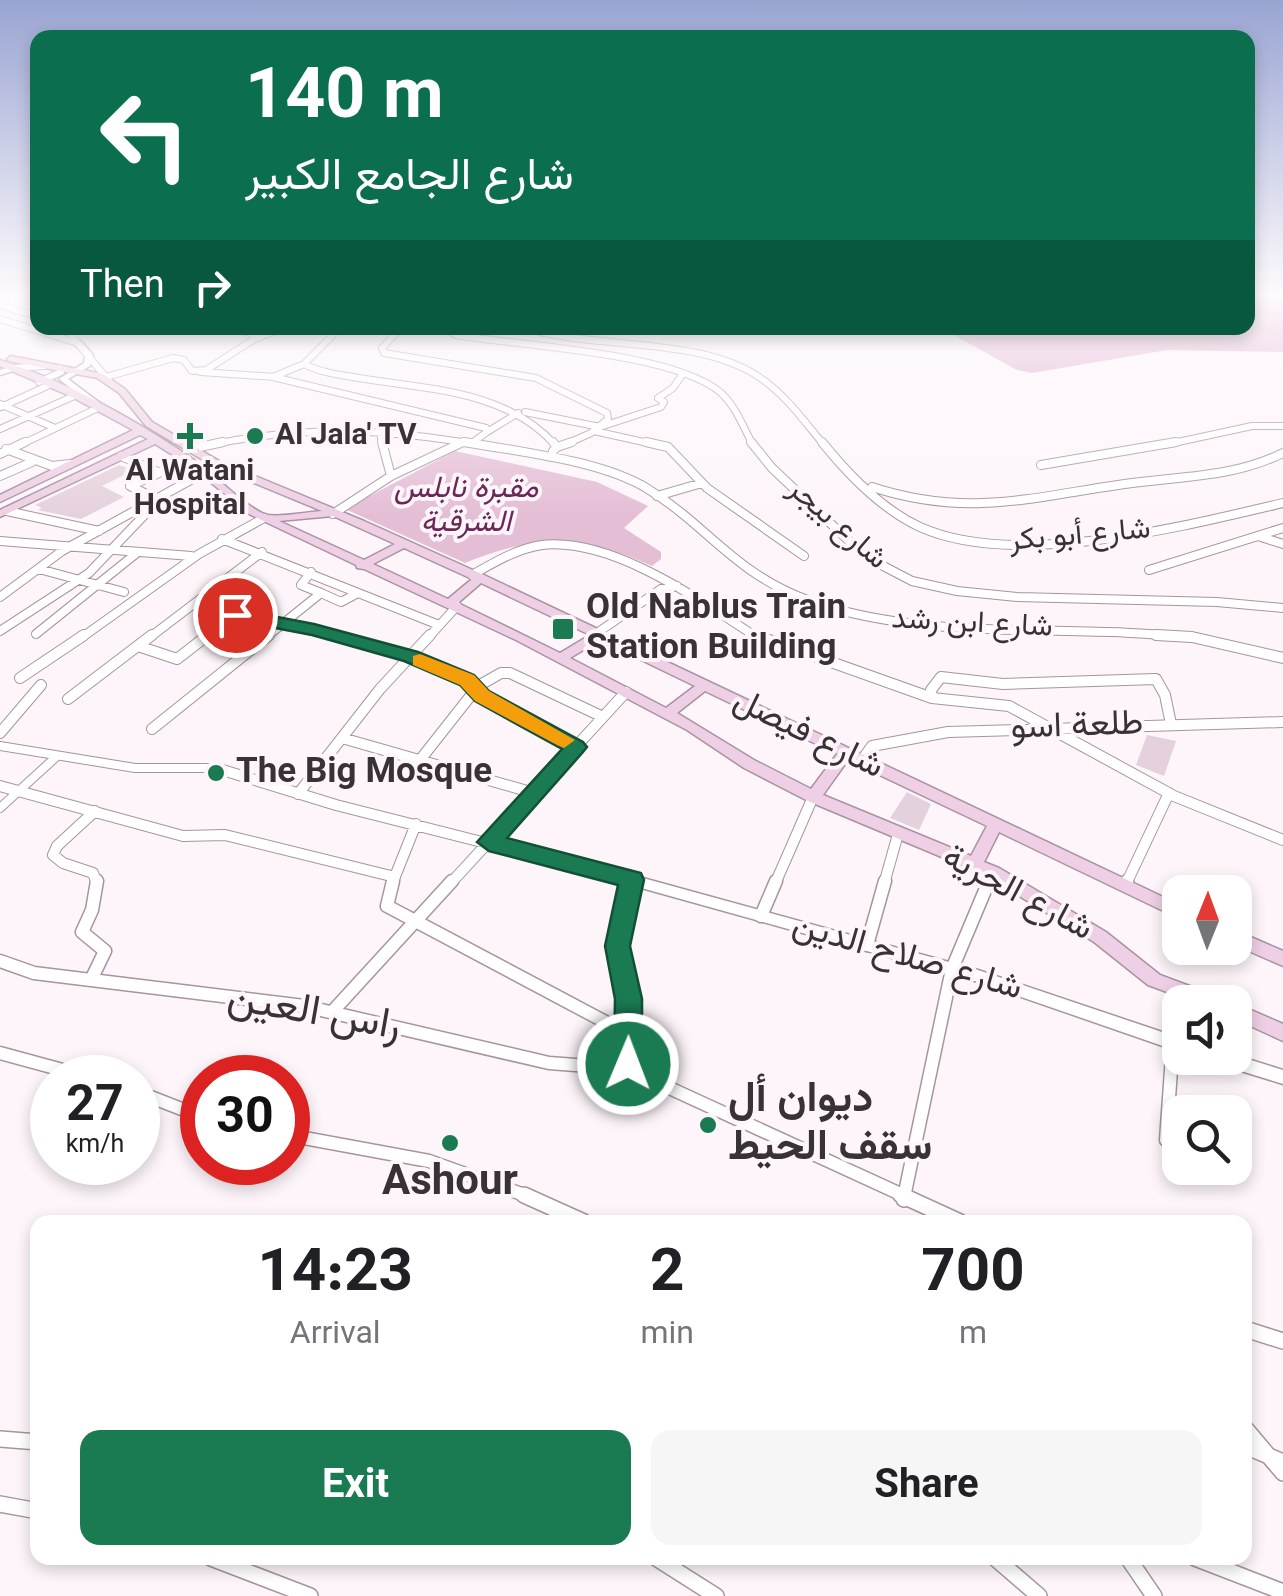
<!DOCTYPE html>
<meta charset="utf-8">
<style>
:root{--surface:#fff;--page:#f6f6f6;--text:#202124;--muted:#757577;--accent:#1a7b53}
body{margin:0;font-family:Georgia,Vazirmatn,serif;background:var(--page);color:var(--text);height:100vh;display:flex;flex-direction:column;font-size:38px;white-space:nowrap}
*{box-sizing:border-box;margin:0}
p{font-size:32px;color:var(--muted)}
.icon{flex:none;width:55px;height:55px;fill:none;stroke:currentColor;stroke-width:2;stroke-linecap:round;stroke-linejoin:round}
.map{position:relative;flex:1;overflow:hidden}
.sheet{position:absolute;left:30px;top:1215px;width:1222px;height:350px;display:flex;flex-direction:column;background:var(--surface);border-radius:20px;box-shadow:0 5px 15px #0003}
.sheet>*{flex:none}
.banner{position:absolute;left:30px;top:30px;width:1225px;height:305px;border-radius:20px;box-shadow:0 5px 15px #0003;background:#0b6e4f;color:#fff;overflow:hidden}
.needle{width:65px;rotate:1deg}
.fabs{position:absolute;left:1162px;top:875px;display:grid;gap:20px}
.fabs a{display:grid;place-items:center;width:90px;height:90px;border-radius:20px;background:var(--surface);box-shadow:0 5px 15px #0003;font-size:50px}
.speed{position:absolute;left:30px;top:1055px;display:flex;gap:20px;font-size:50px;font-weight:700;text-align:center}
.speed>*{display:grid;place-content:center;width:130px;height:130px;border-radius:50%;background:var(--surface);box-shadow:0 5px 15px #0003;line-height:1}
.speed small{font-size:25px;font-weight:400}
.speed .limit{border:15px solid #d22;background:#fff;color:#111}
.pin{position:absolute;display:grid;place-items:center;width:85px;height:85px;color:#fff;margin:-42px;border:5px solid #fff;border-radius:50%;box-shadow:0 2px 10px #0007}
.me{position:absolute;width:110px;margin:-55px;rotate:1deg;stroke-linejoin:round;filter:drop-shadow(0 0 8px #0008)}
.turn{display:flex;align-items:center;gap:35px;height:210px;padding:0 50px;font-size:45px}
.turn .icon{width:130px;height:130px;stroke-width:2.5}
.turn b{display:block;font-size:70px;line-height:85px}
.then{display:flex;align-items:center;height:95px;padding:0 50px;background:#0003;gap:20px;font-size:38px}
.eta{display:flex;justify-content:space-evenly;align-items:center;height:170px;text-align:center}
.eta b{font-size:60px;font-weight:700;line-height:70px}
.action{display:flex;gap:20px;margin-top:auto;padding:20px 50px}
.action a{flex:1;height:115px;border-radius:20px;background:var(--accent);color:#fff;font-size:40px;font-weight:700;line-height:115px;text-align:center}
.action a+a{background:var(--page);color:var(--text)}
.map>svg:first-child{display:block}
.green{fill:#e4bed5}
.forest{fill:#daa1c6}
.building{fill:#e5d1dd}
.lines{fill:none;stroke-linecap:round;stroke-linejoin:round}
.pedestrian-casing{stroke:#a794a0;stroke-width:10}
.minor-far4-casing{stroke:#a794a0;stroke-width:8}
.minor-far3-casing{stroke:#a794a0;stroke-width:10}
.minor-far2-casing{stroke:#a794a0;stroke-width:12}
.minor-far1-casing{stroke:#a794a0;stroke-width:15}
.minor-casing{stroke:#a794a0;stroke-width:18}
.tertiary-casing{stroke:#a794a0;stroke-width:3}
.secondary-casing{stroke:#a794a0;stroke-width:3}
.pedestrian{stroke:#fff;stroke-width:8}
.minor-far4{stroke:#fff;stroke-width:6}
.minor-far3{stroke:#fff;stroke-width:8}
.minor-far2{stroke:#fff;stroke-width:10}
.minor-far1{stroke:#fff;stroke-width:12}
.minor{stroke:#fff;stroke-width:15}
.tertiary{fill:#fff;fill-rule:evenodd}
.secondary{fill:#eecfe5;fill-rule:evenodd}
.route{fill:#1a7b53;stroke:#115036;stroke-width:2.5}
.slow{fill:#f59e0b}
.poi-dot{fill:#1a7b53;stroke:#fdf5fa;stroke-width:4}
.labels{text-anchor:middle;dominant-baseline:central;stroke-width:8;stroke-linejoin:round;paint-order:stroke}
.far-poi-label{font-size:30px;font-weight:bold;fill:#383136;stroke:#fdf5fa;text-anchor:start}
.far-park-label{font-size:30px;font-style:italic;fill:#6a2757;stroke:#fdf5fa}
.far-street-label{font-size:30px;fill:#383136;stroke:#fdf5fa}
.poi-label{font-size:35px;font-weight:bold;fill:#383136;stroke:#fdf5fa;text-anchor:start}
.street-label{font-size:35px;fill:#383136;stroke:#fdf5fa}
.near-street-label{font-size:42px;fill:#383136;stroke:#fdf5fa}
.near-poi-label{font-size:42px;font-weight:bold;fill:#383136;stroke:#fdf5fa;text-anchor:start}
</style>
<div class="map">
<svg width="1283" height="1596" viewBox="0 0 1283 1596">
<rect width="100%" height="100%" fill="#fdf5fa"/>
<path class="green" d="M 455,451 L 597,482 L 648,506 L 624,528 L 661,552 L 661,559 L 652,566 C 583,535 534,534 465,563 L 345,509 Z"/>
<path class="forest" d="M 1248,293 L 1283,298 L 1283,352 L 1167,350 L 1032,373 L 1017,370 L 941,328 L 1248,328 Z"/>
<path class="building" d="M 119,465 L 134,470 L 102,486 L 124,497 L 81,519 L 38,510 L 42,508 L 35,505 Z
M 1147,735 L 1176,741 L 1164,776 L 1136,765 Z
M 907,792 L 931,804 L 919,830 L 890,818 Z"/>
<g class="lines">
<g class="pedestrian-casing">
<path id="pedestrian" d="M 0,746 L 135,768 L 216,768
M 0,808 L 56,757"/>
</g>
<g class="minor-far4-casing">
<path id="minor-far4" d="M 0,305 L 38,317
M 0,319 L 78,343
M 65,328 L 109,381
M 401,328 L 382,348 L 384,353 L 536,378 L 607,413 L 608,419 L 591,433 L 564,445
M 444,328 L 456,335 C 521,346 671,352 720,392 C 736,406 743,427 753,445
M 524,328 C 596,350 698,336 759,377 C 785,394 804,421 824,445
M 255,339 L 282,328
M 304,364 C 323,374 344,375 365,379 C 430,389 509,392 555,445
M 304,364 L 273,377 L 486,428 L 487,432 L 472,443
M 304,364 L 340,328
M 13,368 L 44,366
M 201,372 L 275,377
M 106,377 L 173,358 L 184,360 L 192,371 L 206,370 L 256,338 L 249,332 L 217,328
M 39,382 L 61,372 L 60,368
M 0,404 L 55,428
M 1,407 L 47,386
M 525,412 L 600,427 L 661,407 L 664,402 L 658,398 L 673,388 L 682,375
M 0,429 L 74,396
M 379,430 L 383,445
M 594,431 L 657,445
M 487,432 L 518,413
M 20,445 L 100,407
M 211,445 C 300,425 389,429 479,445
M 457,445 L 463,442
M 1164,445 L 1252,426 L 1283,426"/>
</g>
<g class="minor-far3-casing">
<path id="minor-far3" d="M 382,442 L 391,476
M 464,442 C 520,452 601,460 648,489 C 709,527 735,574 810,601 C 929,643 1070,623 1195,638
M 553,442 L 557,447 L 553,451
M 646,442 L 668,447 L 707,488 L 804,556
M 751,442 L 772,468 L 866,557 L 912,581 L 957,591 L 1017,597 L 1217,602 L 1283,608
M 822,442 C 847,473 883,510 920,527 C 1015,570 1185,526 1283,503
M 557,447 L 572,442
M 6,449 L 52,466 L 70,464
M 191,449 L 223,442
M 0,454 L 25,442
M 121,456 L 158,472
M 1041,465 L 1176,442
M 0,476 L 32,462
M 872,487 C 970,519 1035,496 1132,483 C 1185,476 1234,477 1283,453
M 657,496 L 702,483
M 159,500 L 130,486 L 188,460
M 7,511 L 99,531
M 333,514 L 391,476 L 463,442
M 1261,537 L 1283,544
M 222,539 L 439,625
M 0,541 L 191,556
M 39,569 L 124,592
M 1149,570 L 1283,528
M 472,575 C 495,562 516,549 542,545 C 613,537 702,602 758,638
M 321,593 L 341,602 L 356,594
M 0,597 L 62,551 L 205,472
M 200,599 L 201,606 L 343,638
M 0,631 L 89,573 L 153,506
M 597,633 L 661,589 L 677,586
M 36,634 L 138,552
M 81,638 L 199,554 L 264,518
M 149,638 L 262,552
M 205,638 L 235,615
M 265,638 L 321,593 L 301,585 L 311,572
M 428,638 L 457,606"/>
</g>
<g class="minor-far2-casing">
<path id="minor-far2" d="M 332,635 L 406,655 L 470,682 L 472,694 L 420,760
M 755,635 L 932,698 L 1009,706 L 1174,796 L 1283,840
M 1156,635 L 1192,637 L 1283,658
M 138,646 L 177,659 L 208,635
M 20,678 L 84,635
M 932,698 L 931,690 L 941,677 L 1003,684 L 1156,679 L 1165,695 L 1171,724
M 68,699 L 152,635
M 152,729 L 269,635
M 0,733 L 41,685
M 342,738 L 534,793
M 576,747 L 473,689 L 501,673 L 510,673 L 603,717
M 862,760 L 872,746 L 948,732 L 1283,722
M 216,768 L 336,805 L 632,880 L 631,884
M 0,786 L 183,836 L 225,835 L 395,877
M 298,794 L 380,689 L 430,635
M 95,811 L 57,846 L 53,855 L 63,863 L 93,873 L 97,884
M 392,884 L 416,824
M 450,884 L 626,692
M 775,884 L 813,797
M 884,884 L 898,834
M 988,884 L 993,872
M 1126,884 L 1169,793"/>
</g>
<g class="minor-far1-casing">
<path id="minor-far1" d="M 393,881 L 387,906 L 628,1034
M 1125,885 L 1127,881
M 761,916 L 776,881
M 867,945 L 885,881
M 0,961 L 34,973 L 304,1006 L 549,1063 L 628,1069 L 907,1197
M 91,980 L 105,951 L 82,932 L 92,910 L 97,881
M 332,1012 L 452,881
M 0,1053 L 92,1078
M 628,1069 L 628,999 L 618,947 L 632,881
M 138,1092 L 202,1117
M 288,1135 L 429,1161 L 530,1197
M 1166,1140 L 1173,1042
M 904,1197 L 952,969 L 989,881"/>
</g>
<g class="minor-casing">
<path id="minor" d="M 524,1195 L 584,1222
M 901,1195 L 960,1222
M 904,1199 L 905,1195
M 1245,1329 L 1283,1341
M 1245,1428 L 1283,1473
M 0,1439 L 38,1442
M 1245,1446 L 1283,1462
M 0,1504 L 38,1511
M 211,1558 L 310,1596
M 656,1558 L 716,1596
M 995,1558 L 1039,1596
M 1128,1558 L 1154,1596
M 1195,1558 L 1283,1592"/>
</g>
<g class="tertiary-casing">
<path id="tertiary" d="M 75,341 L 81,341 L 93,355 L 90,366 L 68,379 L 100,403 L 100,407 L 94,407 L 59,379 L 84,363 L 85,355 L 75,345 Z
M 13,366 L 16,366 L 16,370 L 0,375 L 0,370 Z
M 632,875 L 978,970 L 1180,1038 L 1180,1052 L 978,982 L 627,884 L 625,880 L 627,876 Z
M 1235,1055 L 1283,1070 L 1283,1084 L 1215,1063 L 1213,1058 L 1235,1058 Z"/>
</g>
<g class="secondary-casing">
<path id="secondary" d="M 11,356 L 103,374 L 125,389 L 152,422 L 221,462 L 364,521 L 484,575 L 1180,905 L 1180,919 L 999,832 L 984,862 L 999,868 L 1106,932 L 1160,975 L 1219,997 L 1222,1002 L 1194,1002 L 1148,985 L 1094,942 L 987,876 L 808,801 L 744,768 L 687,730 L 516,640 L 364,569 L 357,568 L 356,565 L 249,514 L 192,467 L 155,444 L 0,517 L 0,510 L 148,439 L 140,435 L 0,502 L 0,495 L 133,430 L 68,395 L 0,366 L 0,360 C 68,382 134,419 193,459 C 211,471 249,511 268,515 C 282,517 307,512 322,511 L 213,466 L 146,426 L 119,393 L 97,378 L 8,361 L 7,359 ZM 333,516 L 395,544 L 364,560 L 279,521 ZM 404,548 L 472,579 L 448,599 L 373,564 ZM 481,583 L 590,635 L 560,653 L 458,603 ZM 600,640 L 695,686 L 666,708 L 570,658 ZM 705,691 L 837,754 L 811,789 L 754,760 L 677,713 ZM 848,760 L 987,826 L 971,856 L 823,795 Z
M 1235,930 L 1283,951 L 1283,966 L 1235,945 Z
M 1235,1003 L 1283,1024 L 1283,1041 L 1235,1019 Z"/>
</g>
<use href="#pedestrian" class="pedestrian"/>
<use href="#minor-far4" class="minor-far4"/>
<use href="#minor-far3" class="minor-far3"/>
<use href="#minor-far2" class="minor-far2"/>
<use href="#minor-far1" class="minor-far1"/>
<use href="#minor" class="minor"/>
<use href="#tertiary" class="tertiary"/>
<use href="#secondary" class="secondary"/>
</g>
<linearGradient id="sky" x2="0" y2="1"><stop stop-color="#99a4d2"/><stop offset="0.57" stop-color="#fefafd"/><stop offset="1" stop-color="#fefafd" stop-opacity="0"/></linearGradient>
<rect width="1283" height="516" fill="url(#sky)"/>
<path class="route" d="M 235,609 L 314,624 L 418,652 L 474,675 L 489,691 L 583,742 L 587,747 L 583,752 L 507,838 L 641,873 L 644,880 L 630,946 L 642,999 L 642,1064 L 638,1073 L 628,1077 L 618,1073 L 614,1064 L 615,999 L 605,946 L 618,885 L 489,851 L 477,842 L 562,749 L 475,701 L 460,685 L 404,661 L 312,635 L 228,619 L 228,611 Z"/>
<path class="slow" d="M 420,654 L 474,675 L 489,691 L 575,740 L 564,748 L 557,745 L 475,701 L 460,685 L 413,665 L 413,656 Z"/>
<g class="poi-dot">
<path d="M185 421h10v10h10v10h-10v10h-10v-10h-10v-10h10z"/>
<circle cx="255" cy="436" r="10"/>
<rect x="551" y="617" width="24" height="24" rx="5"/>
<circle cx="216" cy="773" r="10"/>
<circle cx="708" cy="1125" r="10"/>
<circle cx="450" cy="1143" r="10"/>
</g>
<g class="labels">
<g class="far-poi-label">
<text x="275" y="436">Al Jala' TV</text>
<text x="190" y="472" text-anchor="middle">Al Watani<tspan x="190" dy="34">Hospital</tspan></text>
</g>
<g class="far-park-label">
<text x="466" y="489">مقبرة نابلس<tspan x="466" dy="34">الشرقية</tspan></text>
</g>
<g class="far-street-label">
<text transform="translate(837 525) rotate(41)">شارع بيجر</text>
<text transform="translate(1080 536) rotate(-5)">شارع أبو بكر</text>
<text transform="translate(972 624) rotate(3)">شارع ابن رشد</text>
</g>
<g class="poi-label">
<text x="586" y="609">Old Nablus Train<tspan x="586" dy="40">Station Building</tspan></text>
<text x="236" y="773">The Big Mosque</text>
</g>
<g class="street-label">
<text transform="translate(1077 727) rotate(-2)">طلعة اسو</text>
<text transform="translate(808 735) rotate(26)">شارع فيصل</text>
<text transform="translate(1017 894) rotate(28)">شارع الحرية</text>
<text transform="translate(907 958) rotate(16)">شارع صلاح الدين</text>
</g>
<g class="near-street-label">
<text transform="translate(314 1014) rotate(10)">راس العين</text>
</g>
<g class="near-poi-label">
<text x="728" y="1101">ديوان أل<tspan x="728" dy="48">سقف الحيط</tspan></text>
<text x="450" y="1184" text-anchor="middle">Ashour</text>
</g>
</g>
</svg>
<div class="fabs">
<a><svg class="needle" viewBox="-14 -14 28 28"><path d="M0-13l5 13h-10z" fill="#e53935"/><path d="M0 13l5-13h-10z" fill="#757577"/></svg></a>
<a><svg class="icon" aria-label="sound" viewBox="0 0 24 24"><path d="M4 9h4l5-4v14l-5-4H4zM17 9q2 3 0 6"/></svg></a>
<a><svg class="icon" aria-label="search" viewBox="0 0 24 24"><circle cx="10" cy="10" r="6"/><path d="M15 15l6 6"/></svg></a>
</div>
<div class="speed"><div>27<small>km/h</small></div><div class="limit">30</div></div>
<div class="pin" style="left:235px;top:615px;background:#d93025"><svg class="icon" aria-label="arrive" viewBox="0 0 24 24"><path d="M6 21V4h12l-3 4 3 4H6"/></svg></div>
<svg class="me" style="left:628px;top:1064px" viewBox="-20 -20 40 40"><circle r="17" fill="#1a7b53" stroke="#fff" stroke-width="3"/><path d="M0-11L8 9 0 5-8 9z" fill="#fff"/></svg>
<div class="banner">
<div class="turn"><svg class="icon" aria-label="left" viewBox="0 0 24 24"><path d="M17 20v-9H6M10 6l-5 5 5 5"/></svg><div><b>140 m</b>شارع الجامع الكبير</div></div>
<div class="then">Then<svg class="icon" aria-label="right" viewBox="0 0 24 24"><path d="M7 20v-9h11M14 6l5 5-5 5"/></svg></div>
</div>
<section class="sheet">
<div class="eta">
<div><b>14:23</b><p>Arrival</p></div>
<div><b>2</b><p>min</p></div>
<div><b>700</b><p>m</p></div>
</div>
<div class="action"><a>Exit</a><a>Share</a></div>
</section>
</div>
